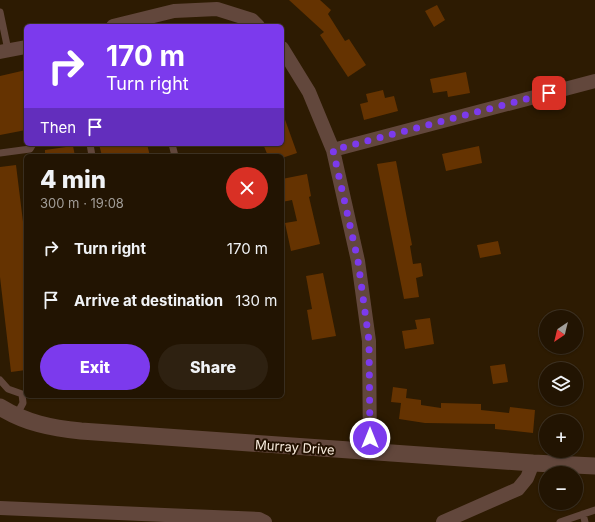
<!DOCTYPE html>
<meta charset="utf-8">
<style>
:root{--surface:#221402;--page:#2e2111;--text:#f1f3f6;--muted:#a29e99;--line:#3f3324;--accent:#7c3aed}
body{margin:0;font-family:Inter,sans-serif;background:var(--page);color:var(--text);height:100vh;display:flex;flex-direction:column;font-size:15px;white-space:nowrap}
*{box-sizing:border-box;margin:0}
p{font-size:13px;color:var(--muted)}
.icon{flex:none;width:22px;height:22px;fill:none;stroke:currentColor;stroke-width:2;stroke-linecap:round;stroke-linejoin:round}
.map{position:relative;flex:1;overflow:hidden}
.drawer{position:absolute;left:24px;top:154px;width:260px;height:244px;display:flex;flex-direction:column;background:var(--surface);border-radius:6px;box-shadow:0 1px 3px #0004,0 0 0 1px var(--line)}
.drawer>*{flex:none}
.guide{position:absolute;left:24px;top:24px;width:260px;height:122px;border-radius:6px;box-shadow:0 1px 3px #0004,0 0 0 1px var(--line);background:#7c3aed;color:#fff;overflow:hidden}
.needle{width:26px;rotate:215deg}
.tools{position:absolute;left:539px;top:310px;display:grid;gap:8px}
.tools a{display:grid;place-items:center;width:44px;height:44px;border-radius:50%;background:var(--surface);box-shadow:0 1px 3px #0004,0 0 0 1px var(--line);font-size:20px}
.pin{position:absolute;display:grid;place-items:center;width:34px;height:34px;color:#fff;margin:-17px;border-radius:8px;box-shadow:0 2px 6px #0006}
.me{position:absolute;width:44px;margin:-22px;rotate:0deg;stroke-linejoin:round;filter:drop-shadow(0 0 3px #0008)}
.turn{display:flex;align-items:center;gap:14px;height:84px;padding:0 16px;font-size:18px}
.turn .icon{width:52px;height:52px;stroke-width:2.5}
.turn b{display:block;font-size:28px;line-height:34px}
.then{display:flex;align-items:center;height:38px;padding:0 16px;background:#0003;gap:8px;font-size:15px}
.round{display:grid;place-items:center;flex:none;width:42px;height:42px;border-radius:21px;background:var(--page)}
.head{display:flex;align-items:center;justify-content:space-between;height:68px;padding:0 16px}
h1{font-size:24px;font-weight:800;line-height:30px}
.cta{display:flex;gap:8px;margin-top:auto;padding:8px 16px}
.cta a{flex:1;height:46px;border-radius:24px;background:var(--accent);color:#fff;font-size:16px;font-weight:800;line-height:46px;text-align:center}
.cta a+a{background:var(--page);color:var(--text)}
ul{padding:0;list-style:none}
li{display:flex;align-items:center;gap:12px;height:52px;padding:0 16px}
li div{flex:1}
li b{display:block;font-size:15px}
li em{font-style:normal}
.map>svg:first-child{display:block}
.building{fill:#653301}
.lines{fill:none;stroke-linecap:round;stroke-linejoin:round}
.service{stroke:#62473c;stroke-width:7}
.minor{stroke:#62473c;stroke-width:14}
.tertiary{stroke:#62473c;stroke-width:17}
.route{stroke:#7c3aed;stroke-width:7;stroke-dasharray:0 12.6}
.labels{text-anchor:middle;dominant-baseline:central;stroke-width:4;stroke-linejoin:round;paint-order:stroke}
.street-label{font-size:13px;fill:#faeedf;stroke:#231100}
</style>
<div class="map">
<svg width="595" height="522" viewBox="0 0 595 522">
<rect width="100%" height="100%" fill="#2d1b02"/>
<path class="building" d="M 289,0 L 320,0 L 331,10 L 328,14 L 345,41 L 349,39 L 366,65 L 348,77 L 320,35 L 324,32 Z
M 437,5 L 445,20 L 434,27 L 425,11 Z
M 26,70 L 26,130 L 0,135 L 0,76 Z
M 466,72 L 470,93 L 448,97 L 447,91 L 433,93 L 430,79 Z
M 383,90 L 385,98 L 394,96 L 398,111 L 364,120 L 360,104 L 368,102 L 366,94 Z
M 283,114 L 297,153 L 282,158 L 282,156 L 268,156 L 263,144 L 282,144 L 282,115 Z
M 99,144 L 147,144 L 150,156 L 102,156 Z
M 73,146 L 75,156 L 45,156 L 45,150 Z
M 479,146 L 482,163 L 446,171 L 442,154 Z
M 396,161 L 412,245 L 410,246 L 413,264 L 421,263 L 423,276 L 416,278 L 419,297 L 404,299 L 377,164 Z
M 16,165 L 26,246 L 26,370 L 11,372 L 0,277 L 0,167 Z
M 307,174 L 311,196 L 309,197 L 320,244 L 291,251 L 285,223 L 297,221 L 292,200 L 282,202 L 282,179 Z
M 498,241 L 501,254 L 480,258 L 477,245 Z
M 323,273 L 336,336 L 312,340 L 307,310 L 312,309 L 306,276 Z
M 430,318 L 434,344 L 405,349 L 402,331 L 417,329 L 415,320 Z
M 505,364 L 508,382 L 493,384 L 490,366 Z
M 393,387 L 407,389 L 406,398 L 421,400 L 421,405 L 441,408 L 441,403 L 481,404 L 481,410 L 509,413 L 510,407 L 535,410 L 533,433 L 495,429 L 495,424 L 425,423 L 399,419 L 401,403 L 391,402 Z"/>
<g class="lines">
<path class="service" d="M 0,12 L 8,50
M 90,144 L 92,156
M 172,144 L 175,156
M 0,153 L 30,149 L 33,144
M 0,380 L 8,389 L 22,394 L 23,403 L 16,416
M 583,514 L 585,522
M 560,522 L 595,510"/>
<path class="minor" d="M 113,26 L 174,11 L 217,9 L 252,20 L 258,26
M 282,48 L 309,92 L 333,150 L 358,261 L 369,341 L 370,452
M 0,52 L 26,47
M 333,150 L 595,81
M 0,508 L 259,519 L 265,522
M 443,522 L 518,489 L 527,478 L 533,463"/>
<path class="tertiary" d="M 0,407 C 26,423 51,428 81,431 L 533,463 L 595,466"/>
</g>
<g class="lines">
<path class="route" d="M 370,438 L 369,341 L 358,261 L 333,150 L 549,93"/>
</g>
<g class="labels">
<g class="street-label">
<text transform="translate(295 447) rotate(4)">Murray Drive</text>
</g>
</g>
</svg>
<div class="tools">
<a><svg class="needle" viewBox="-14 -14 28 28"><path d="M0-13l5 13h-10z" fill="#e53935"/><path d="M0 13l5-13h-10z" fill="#a29e99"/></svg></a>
<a><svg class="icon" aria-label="layers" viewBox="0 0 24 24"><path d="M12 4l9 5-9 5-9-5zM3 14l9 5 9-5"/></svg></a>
<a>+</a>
<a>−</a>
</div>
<div class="pin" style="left:549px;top:93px;background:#d93025"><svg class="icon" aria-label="arrive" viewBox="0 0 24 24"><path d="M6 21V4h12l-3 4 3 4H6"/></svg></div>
<svg class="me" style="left:370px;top:438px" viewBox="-20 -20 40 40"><circle r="17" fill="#7c3aed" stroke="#fff" stroke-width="3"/><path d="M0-11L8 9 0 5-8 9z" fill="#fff"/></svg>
<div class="guide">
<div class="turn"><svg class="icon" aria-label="right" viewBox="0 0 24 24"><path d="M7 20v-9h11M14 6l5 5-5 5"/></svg><div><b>170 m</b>Turn right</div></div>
<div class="then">Then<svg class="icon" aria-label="arrive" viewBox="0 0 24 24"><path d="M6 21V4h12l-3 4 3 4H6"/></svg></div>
</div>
<section class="drawer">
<div class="head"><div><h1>4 min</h1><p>300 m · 19:08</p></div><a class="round" style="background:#d93025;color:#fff"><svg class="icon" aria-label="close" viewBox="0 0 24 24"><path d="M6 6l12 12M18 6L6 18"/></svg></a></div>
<ul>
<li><svg class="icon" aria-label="right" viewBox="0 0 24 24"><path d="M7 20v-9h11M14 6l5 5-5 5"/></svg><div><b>Turn right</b></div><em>170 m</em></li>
<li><svg class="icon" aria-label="arrive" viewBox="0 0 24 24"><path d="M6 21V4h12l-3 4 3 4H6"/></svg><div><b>Arrive at destination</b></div><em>130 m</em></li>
</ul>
<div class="cta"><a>Exit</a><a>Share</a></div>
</section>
</div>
